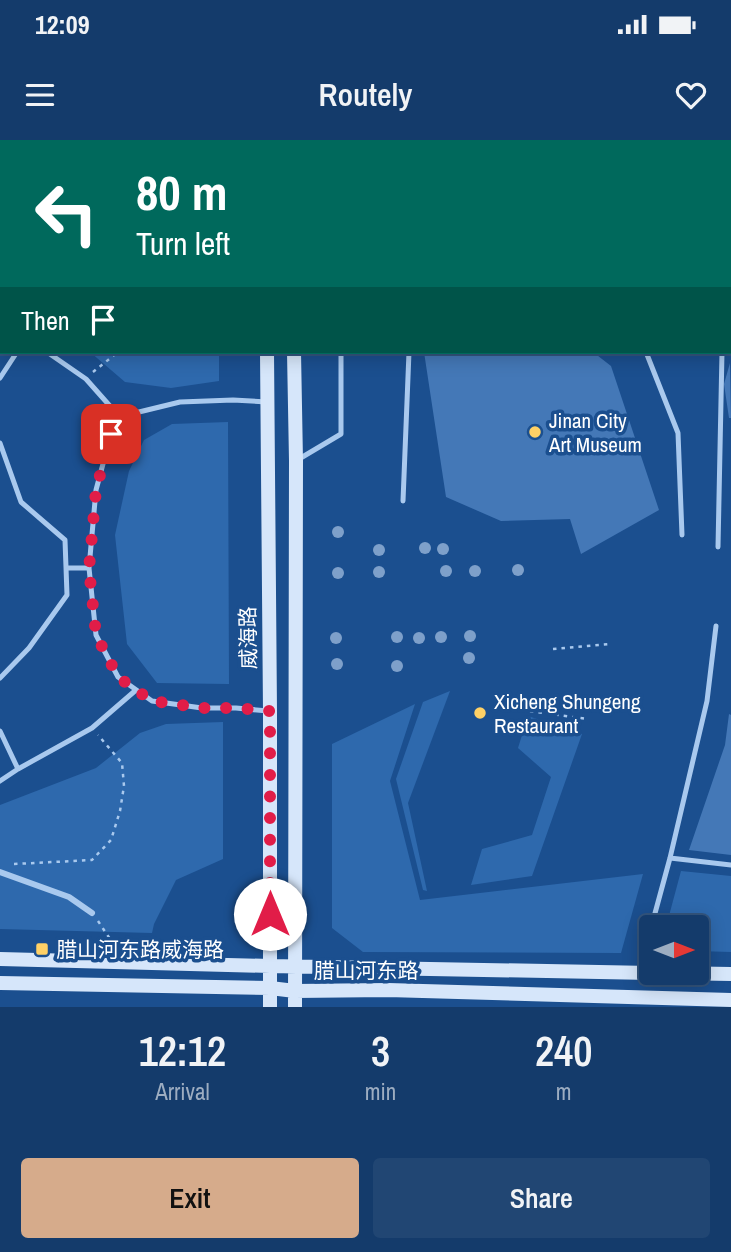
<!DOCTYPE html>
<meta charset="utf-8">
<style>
:root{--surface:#143b6b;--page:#214673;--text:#f1f3f6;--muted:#9dadc1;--line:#33557e;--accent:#d6ab8b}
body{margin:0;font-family:"Archivo Narrow","Noto Sans SC",sans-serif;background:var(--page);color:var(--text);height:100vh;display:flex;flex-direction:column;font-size:26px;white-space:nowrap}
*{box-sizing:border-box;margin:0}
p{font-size:23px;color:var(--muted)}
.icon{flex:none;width:38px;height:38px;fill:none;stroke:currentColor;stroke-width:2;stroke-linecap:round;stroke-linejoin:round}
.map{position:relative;height:867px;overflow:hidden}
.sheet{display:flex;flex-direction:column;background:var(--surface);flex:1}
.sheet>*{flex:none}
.banner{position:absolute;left:0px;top:0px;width:732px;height:214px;box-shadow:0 4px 18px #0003,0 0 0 2px var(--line);background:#00695c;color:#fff;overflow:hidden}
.needle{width:46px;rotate:90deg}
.buttons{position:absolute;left:639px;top:775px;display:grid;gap:14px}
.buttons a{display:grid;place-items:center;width:70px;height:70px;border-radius:7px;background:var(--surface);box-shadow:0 4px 18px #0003,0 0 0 2px var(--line);font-size:35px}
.pin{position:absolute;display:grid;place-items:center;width:60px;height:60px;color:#fff;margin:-30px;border-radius:14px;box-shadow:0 4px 10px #0006}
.me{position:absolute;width:77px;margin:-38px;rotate:0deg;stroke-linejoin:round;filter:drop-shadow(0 0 5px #0008)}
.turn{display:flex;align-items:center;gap:24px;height:147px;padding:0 21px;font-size:32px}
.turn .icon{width:91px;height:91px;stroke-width:2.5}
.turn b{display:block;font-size:49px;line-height:60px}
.then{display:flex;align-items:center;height:66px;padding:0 21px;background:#0003;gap:14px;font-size:26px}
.eta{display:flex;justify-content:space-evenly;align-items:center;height:119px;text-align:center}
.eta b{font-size:42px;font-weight:600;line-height:49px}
.cta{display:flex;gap:14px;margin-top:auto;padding:14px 21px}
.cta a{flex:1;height:80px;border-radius:7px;background:var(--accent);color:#111;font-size:28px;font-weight:600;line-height:80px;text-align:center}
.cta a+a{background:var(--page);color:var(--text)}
.status{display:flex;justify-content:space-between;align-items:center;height:49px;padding:0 35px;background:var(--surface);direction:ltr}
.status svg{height:19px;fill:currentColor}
header{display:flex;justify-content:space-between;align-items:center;height:91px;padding:0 21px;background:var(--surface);font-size:32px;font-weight:600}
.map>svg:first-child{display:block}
.green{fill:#2e69ad}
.building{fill:#4478b7}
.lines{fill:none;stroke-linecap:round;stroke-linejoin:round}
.path{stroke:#a9c9ee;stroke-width:2.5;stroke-dasharray:3.5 5;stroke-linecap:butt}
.service{stroke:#a9c9ee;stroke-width:5}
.pedestrian{stroke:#a9c9ee;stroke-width:6}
.secondary{stroke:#d6e6fa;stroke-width:14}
.tree{fill:#7ea0ca}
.route{stroke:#e11d48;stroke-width:12;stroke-dasharray:0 21.6}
.poi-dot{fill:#ffd166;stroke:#1b4f8f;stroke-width:2.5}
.labels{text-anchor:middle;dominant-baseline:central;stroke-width:7;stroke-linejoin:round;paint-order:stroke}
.poi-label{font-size:21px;fill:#fff;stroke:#1b4f8f;text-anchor:start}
.street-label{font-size:21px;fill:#fff;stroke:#1b4f8f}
</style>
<div class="status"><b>12:09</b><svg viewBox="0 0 49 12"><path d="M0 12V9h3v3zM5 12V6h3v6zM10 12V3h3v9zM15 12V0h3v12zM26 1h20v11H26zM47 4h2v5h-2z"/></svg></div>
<header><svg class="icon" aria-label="menu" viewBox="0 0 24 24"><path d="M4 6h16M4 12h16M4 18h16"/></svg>Routely<svg class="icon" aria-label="heart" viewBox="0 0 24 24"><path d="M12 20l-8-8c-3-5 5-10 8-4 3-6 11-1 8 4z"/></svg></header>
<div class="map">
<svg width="731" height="867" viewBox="0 0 731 867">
<rect width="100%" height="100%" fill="#1b4f8f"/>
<path class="green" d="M 332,0 L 731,0 L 731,91 L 730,96 L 730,2 L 332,2 Z
M 90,212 L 219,212 L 219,241 L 171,248 L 125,242 Z
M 228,282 L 229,544 L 157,543 L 127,504 L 115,395 L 129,331 L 144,300 L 172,284 Z
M 450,551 L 408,663 L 427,751 L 423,750 L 396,639 L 423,562 Z
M 415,564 L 390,641 L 420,760 L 643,734 L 621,813 L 363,812 L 332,788 L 332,604 Z
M 528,576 L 582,594 L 532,736 L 471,745 L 482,709 L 532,695 L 551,637 L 518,608 Z
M 223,582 L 223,719 L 176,740 L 154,784 L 152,793 L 0,789 L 0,665 L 96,628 L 140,593 L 166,584 Z
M 681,731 L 731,736 L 731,812 L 697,811 L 696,788 L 666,787 Z"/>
<path class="building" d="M 424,212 L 593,212 L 611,226 L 659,370 L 581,414 L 570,379 L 501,381 L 446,357 Z
M 730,223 L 731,278 L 729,278 L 724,244 Z
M 729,574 L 731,575 L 731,715 L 689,710 L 725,605 Z"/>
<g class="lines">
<path class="path" d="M 730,31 L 731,31
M 730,82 L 731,82
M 93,232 L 118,212
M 553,509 L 611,504
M 530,571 L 587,579
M 14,724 L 92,720 L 111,700 L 120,671 L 124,646 L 122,623 L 98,595
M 98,781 L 112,802"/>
<path class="service" d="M 730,127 L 731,125
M 0,183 L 2,183
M 47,212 L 86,239 L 125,283
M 646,212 L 678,293 L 682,395
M 0,238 L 17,212
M 267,262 L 233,260 L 180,262 L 139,272 L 111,294 L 96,350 L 89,428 L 96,495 L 118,537 L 152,561 L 202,568 L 236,568 L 268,571
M 0,303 L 21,362 L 65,400 L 67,455 L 29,508 L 0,538
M 299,319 L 341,294 L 341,212
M 403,361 L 409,212
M 718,407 L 722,212
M 66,428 L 89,428
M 0,591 L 18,629
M 0,641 L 18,629 L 92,588 L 136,550
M 670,718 L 731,725
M 651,788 L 670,718 L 707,561 L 716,486
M 640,832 L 651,789"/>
<path class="pedestrian" d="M 125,0 L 125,2
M 0,6 L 2,6
M 0,732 L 69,757 L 92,773"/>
<path class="secondary" d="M 267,0 L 267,2
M 294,2 L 294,0
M 267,212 L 270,571 L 270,867
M 294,212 L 296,321 L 295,867
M 0,819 L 270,826 L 651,833
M 670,833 L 731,834
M 0,843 L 270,848 L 295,851 L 388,850 L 731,860"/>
</g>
<g class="tree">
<circle cx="338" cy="392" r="6"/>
<circle cx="425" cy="408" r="6"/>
<circle cx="443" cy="409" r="6"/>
<circle cx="379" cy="410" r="6"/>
<circle cx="518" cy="430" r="6"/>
<circle cx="446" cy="431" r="6"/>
<circle cx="475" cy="431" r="6"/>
<circle cx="379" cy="432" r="6"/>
<circle cx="338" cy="433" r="6"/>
<circle cx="470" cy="496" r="6"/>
<circle cx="397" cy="497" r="6"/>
<circle cx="441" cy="497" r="6"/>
<circle cx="336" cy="498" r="6"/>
<circle cx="419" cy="498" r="6"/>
<circle cx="469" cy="518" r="6"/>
<circle cx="337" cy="524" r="6"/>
<circle cx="397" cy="526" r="6"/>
</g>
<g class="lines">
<path class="route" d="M 111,294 L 96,350 L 89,429 L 96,495 L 118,537 L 152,561 L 202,568 L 236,568 L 270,571 L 270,774"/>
</g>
<g class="poi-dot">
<circle cx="535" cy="292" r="7"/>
<circle cx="480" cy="573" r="7"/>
<rect x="35" y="802" width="14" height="14" rx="3.5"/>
</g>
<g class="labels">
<g class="poi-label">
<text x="549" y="280">Jinan City<tspan x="549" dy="24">Art Museum</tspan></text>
<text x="494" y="561">Xicheng Shungeng<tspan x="494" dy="24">Restaurant</tspan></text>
<text x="56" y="809">腊山河东路威海路</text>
</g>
<g class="street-label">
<text transform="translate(248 498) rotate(-91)">威海路</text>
<text x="366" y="830">腊山河东路</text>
</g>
</g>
</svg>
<div class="buttons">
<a><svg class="needle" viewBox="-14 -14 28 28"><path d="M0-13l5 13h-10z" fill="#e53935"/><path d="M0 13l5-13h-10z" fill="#9dadc1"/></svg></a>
</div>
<div class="pin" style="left:111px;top:294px;background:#d93025"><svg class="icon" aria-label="arrive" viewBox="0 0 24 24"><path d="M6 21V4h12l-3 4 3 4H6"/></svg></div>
<svg class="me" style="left:270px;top:774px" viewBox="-20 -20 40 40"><circle r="19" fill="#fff"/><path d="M0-13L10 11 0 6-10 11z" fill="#e11d48"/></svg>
<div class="banner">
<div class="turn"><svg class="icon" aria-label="left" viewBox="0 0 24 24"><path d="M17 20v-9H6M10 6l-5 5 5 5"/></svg><div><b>80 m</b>Turn left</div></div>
<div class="then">Then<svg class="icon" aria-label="arrive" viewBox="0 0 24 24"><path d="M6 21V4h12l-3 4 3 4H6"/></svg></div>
</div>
</div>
<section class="sheet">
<div class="eta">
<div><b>12:12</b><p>Arrival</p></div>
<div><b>3</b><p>min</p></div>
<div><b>240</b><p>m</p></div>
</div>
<div class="cta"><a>Exit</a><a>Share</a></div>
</section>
